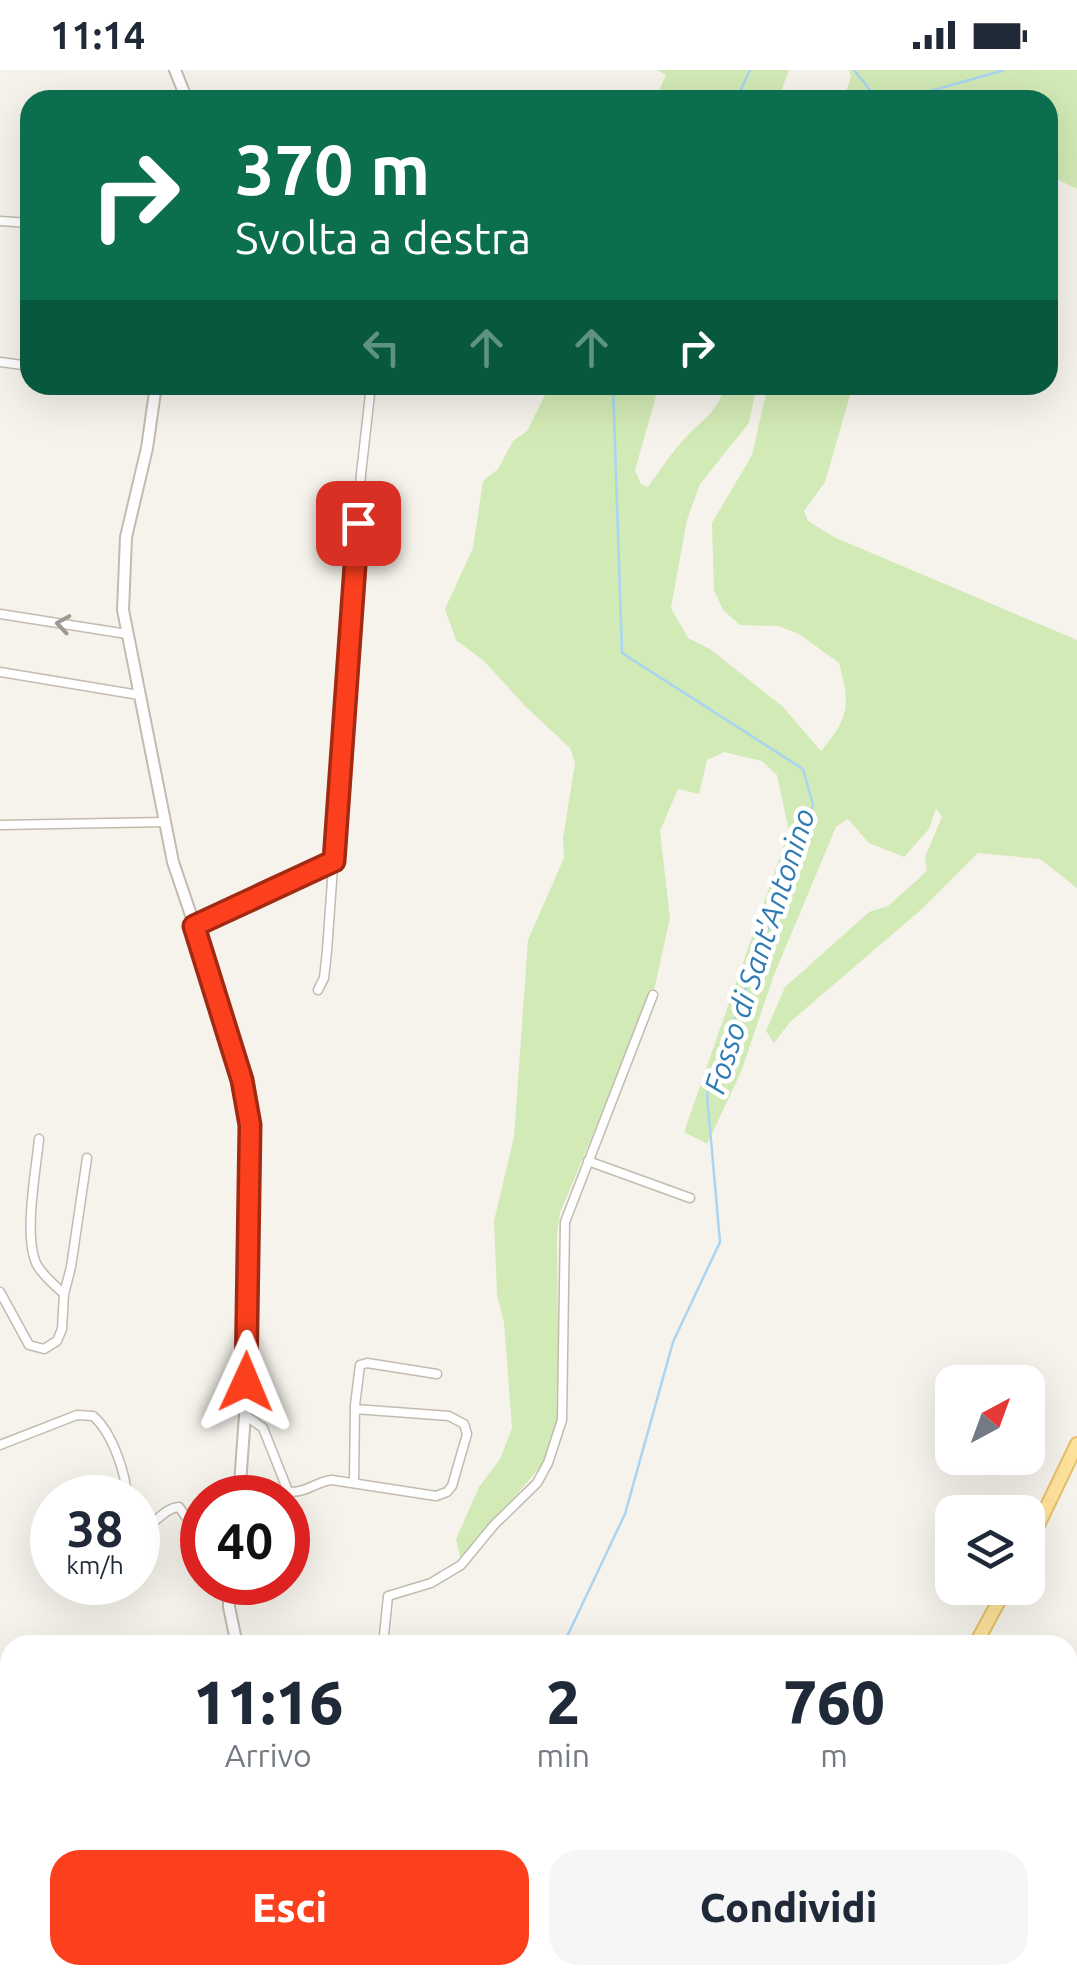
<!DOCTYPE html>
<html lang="it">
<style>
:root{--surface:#fff;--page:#f6f6f7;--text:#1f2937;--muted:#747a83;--accent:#fc3f1d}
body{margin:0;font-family:Ubuntu,sans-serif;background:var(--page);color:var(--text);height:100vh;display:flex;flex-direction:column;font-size:38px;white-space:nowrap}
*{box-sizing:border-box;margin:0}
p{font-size:32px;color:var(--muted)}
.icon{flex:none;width:55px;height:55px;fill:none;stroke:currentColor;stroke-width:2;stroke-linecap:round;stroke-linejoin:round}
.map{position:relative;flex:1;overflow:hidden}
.side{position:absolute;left:0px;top:1565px;width:1078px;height:350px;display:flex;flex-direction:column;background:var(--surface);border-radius:30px 30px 0 0;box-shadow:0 10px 40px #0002}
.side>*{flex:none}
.top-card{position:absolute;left:20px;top:20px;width:1038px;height:305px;border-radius:30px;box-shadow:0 10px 40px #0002;background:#0b6e4f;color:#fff;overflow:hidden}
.needle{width:65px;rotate:41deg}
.buttons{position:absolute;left:935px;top:1295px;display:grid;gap:20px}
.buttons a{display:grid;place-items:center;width:110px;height:110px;border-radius:20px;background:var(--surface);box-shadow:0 10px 40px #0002;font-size:50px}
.speed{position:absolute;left:30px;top:1405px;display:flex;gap:20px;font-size:50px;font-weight:700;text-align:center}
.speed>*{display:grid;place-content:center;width:130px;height:130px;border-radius:50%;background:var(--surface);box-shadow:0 10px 40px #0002;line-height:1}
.speed small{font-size:25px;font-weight:400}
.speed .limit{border:15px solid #d22;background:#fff;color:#111}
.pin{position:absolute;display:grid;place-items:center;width:85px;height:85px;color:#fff;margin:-42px;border-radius:20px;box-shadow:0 5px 15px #0006}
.me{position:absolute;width:110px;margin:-55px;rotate:1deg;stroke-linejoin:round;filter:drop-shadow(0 0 8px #0008)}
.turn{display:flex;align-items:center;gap:35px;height:210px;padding:0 50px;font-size:45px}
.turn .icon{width:130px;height:130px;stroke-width:2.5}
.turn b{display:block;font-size:70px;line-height:85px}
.lanes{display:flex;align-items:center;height:95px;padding:0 50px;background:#0003;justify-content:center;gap:50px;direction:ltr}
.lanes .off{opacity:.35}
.eta{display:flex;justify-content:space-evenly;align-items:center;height:170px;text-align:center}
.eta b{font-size:60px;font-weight:800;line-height:70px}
.primary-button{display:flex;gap:20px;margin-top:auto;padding:20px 50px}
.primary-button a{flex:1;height:115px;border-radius:30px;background:var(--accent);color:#fff;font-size:40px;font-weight:800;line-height:115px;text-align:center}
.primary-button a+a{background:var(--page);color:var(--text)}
.status{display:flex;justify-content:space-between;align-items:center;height:70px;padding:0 50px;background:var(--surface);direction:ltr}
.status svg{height:28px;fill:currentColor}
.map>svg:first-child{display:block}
.green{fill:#d2eab5}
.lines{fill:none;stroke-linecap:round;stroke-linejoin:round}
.stream{stroke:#a9d4f2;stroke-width:2.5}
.minor-casing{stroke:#c2bbae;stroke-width:11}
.tertiary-casing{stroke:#c2bbae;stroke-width:14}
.primary-casing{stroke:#e6c16a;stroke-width:16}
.minor{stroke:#fff;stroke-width:8}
.tertiary{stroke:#fff;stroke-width:10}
.primary{stroke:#ffe39c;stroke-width:12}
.oneway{stroke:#9c9892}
.route-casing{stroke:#a42913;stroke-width:25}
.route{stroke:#fc3f1d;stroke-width:18}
.labels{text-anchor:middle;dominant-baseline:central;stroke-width:9;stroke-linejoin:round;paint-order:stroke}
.water-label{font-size:30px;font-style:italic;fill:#2e7ab2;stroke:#fff}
</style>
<div class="status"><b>11:14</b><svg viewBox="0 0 49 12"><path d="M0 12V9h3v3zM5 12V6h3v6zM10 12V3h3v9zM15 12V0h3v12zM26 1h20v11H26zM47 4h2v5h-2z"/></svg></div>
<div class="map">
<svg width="1077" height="1915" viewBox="0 0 1077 1915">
<rect width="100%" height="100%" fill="#f6f3ec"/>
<path class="green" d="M 657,0 L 789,0 L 778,30 L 648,30 L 659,21 L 666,5 Z
M 849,0 L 1077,0 L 1077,119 L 1048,105 L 1048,30 L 843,30 L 851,7 Z
M 550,315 L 655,315 L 657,323 L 635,400 L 641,414 L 648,417 C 660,401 672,381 687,366 C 703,349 720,340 724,315 L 757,315 L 749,353 L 700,414 L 687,450 L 671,538 L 688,568 L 710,579 L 782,636 L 821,681 C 850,647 850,634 839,593 L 799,564 L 778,556 L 740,555 L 723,540 L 714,520 L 712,453 L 752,385 L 768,315 L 853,315 L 825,412 L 804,441 L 808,451 L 836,468 L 1077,570 L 1077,818 L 1040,789 L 978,783 L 923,838 L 790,952 L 774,973 L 766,961 L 785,917 L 869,842 L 888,836 L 927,801 L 925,787 L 942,747 L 936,738 L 929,759 L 904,787 L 869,773 L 848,749 L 836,757 L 774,905 L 741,1002 L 707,1074 L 684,1062 L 789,761 L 777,705 L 762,691 L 724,682 L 707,690 L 699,724 L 678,719 L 660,761 L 670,848 L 655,916 L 560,1143 L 557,1164 L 559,1353 L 546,1390 L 461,1490 L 456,1469 L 479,1417 L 500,1389 L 512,1358 L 504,1252 L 497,1225 L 494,1151 L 514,1067 L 528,870 L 564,788 L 563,768 L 575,693 L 570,678 L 526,637 L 484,591 L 456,570 L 445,539 L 473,478 L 483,411 L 498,399 L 513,371 L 527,361 Z
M 1068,1889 L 1077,1896 L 1077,1915 L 933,1915 L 941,1905 L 1068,1905 Z"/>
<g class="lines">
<path class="stream" d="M 854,0 L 878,30
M 736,30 L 750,0
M 899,30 L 1004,0
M 563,1575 L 625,1444 L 673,1272 L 720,1172 L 707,1025 L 813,735 L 803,699 L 622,583 L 613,315
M 0,1792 L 10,1791"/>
<g class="minor-casing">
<path id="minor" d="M 0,151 L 30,153
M 0,292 L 30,296
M 0,544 L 127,564
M 0,602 L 139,625
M 0,755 L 165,752
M 194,856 L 334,791
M 318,920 L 324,908 L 327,881 L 361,404 L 371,315
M 39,1069 C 36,1101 23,1167 37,1195 C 44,1207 55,1215 64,1224
M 588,1091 L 690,1128
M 0,1222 L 29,1275 L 44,1279 L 57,1271 L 62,1259 L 64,1224 L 71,1197 L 87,1088
M 245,1345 L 263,1358 L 288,1421 C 303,1425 317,1411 332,1410 L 436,1426 L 447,1422 L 452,1416 L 467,1364 L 464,1354 L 449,1346 L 355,1339
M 0,1375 L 77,1345 L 93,1346 C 112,1362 126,1403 127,1428
M 354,1413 L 355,1335 L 360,1295 L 367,1293 L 437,1304
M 138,1461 C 154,1457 163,1438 179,1437 L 202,1470
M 383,1575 L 388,1526 L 431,1513 L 461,1495 L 494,1455 L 537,1413 L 548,1393 L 562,1350 L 565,1152 L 653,925
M 0,1683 L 10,1678"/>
</g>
<g class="tertiary-casing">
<path id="tertiary" d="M 175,0 L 187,30
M 156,315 L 147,378 L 126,467 L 123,540 L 173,792 L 216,919 L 243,1010 L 251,1055 L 245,1345 L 239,1428
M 229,1512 L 229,1537 L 237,1575
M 167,1905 L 175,1915"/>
</g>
<g class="primary-casing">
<path id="primary" d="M 1028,1476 L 1077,1374
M 975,1575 L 1006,1518
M 773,1915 L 778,1905"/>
</g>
<use href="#minor" class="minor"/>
<use href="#tertiary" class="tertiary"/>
<use href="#primary" class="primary"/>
</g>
<defs><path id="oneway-chevron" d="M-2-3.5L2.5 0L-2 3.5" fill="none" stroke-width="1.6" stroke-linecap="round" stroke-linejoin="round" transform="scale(2.5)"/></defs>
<use class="oneway" href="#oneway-chevron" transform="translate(63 554) rotate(-171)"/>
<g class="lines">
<g class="route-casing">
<path id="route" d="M 246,1312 L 250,1055 L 242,1010 L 194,856 L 334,791 L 358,453"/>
</g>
<use href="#route" class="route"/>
</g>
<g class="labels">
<g class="water-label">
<text transform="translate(759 881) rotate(-72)">Fosso di Sant'Antonino</text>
</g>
</g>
</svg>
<div class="buttons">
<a><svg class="needle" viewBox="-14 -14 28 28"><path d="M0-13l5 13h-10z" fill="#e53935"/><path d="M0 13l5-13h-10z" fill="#747a83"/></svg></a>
<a><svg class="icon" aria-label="layers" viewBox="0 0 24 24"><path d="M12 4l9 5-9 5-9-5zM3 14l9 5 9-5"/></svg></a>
</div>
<div class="speed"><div>38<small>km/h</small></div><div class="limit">40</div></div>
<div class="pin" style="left:358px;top:453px;background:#d93025"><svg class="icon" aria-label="arrive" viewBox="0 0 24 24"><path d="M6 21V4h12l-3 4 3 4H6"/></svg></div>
<svg class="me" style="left:246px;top:1312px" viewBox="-20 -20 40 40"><path d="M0-17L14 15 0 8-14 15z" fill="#fc3f1d" stroke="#fff" stroke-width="4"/></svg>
<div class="top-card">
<div class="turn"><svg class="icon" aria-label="right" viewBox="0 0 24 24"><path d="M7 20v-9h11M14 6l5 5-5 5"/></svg><div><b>370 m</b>Svolta a destra</div></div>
<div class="lanes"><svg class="icon off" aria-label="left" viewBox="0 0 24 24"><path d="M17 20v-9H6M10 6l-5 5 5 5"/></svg><svg class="icon off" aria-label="ahead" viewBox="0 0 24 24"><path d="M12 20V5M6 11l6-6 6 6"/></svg><svg class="icon off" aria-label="ahead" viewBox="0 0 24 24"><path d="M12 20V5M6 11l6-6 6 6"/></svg><svg class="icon" aria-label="right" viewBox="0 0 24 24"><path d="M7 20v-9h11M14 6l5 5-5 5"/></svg></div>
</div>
<section class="side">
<div class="eta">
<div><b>11:16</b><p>Arrivo</p></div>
<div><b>2</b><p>min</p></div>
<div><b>760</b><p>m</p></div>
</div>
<div class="primary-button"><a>Esci</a><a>Condividi</a></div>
</section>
</div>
